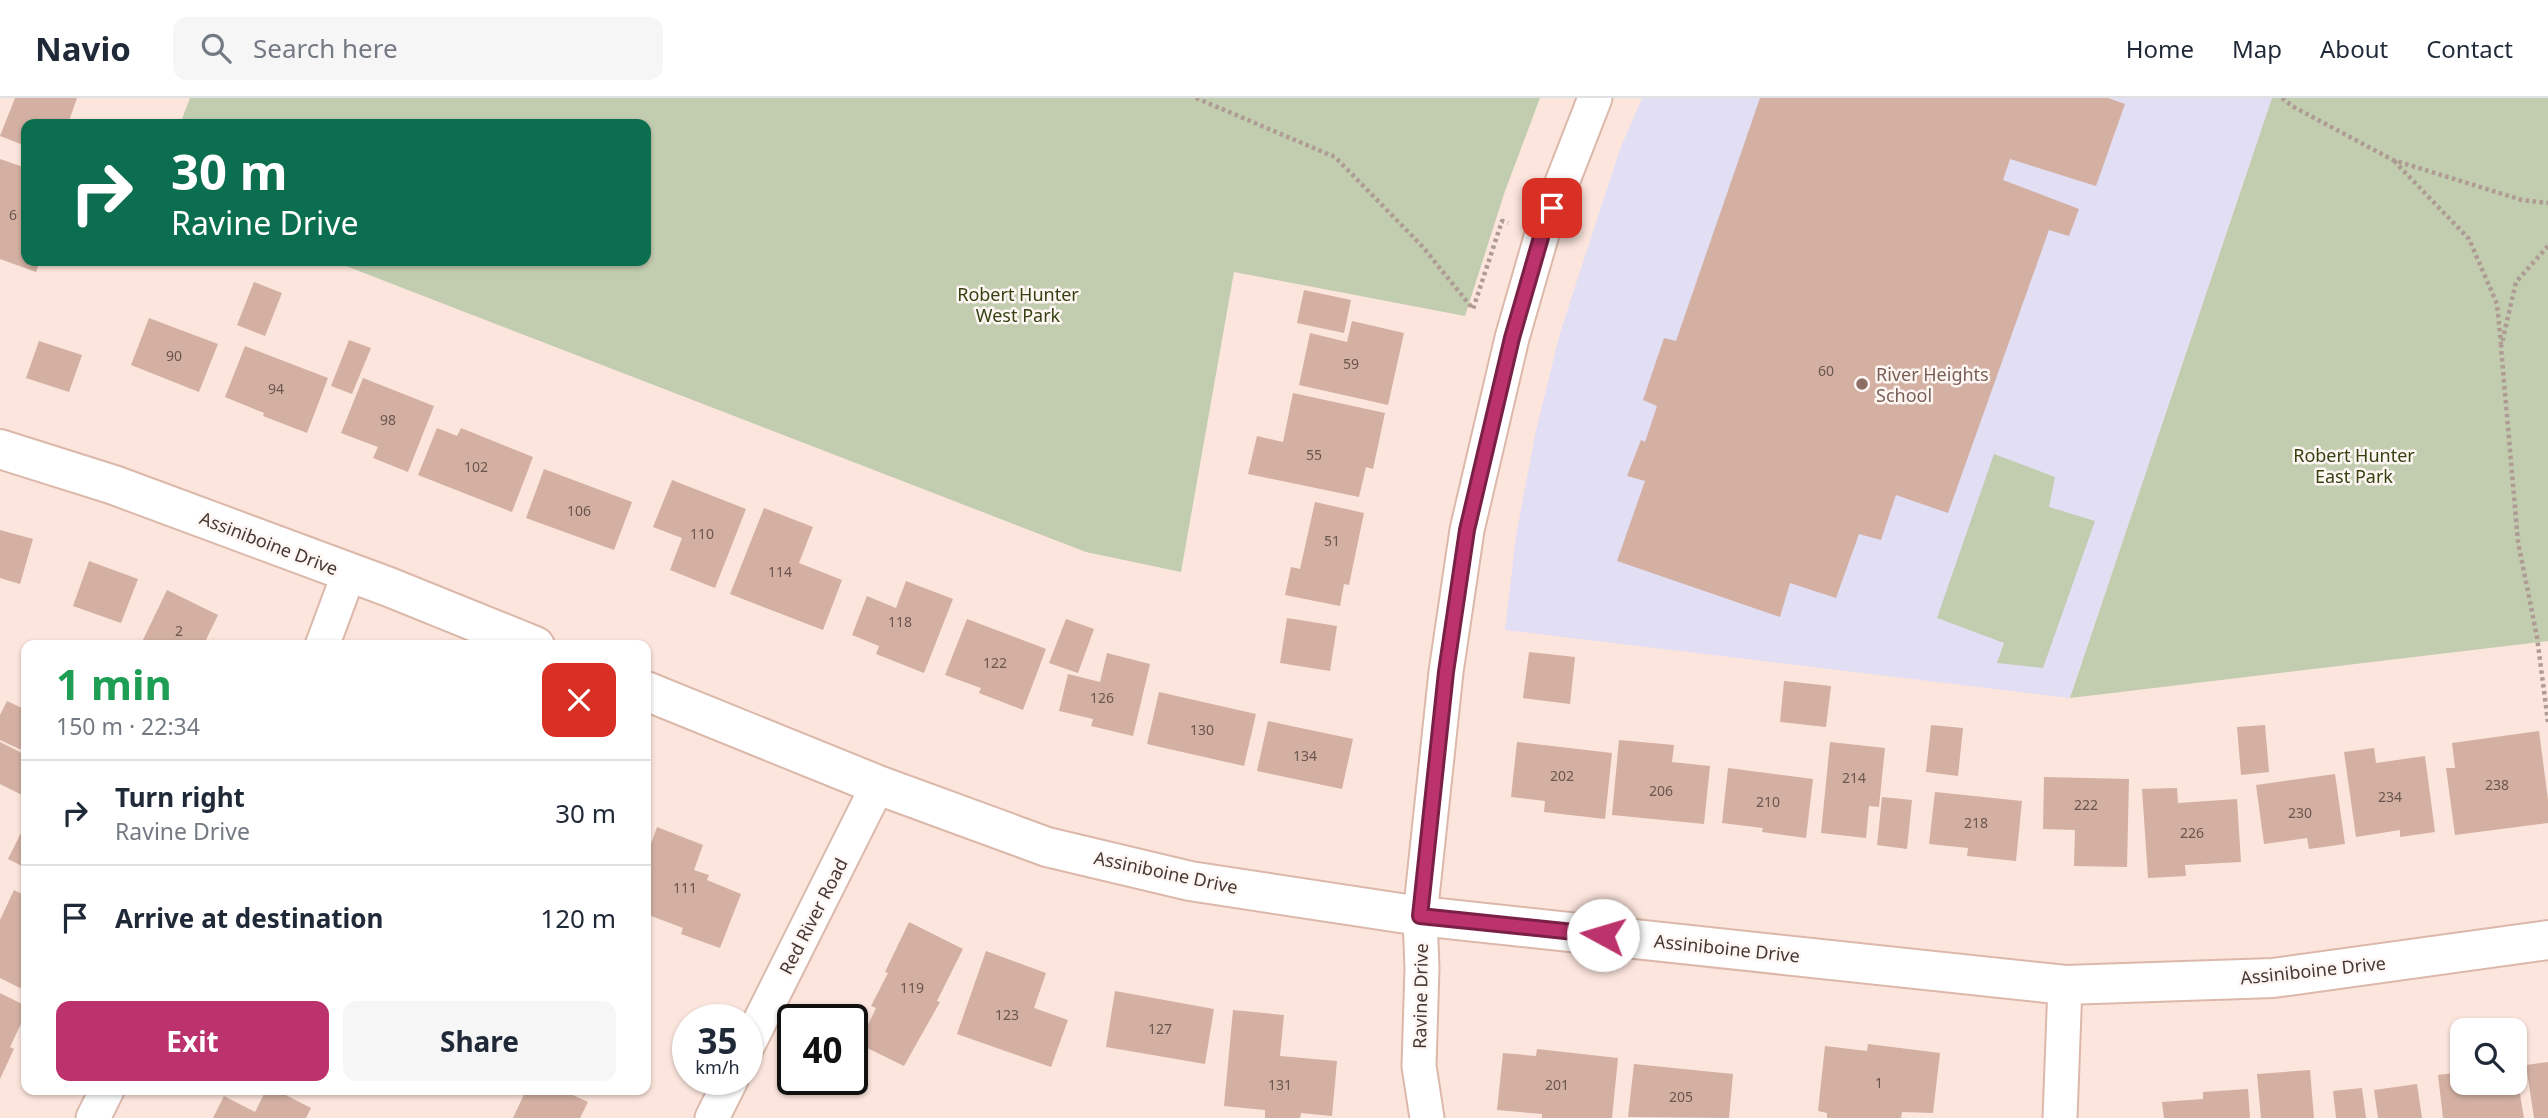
<!DOCTYPE html>
<meta charset="utf-8">
<style>
:root{--surface:#fff;--page:#f6f6f7;--text:#1f2937;--muted:#747a83;--line:#e0e1e3;--accent:#bc326c}
body{margin:0;font-family:"Noto Sans",sans-serif;background:var(--page);color:var(--text);height:100vh;display:flex;flex-direction:column;font-size:26px;white-space:nowrap}
*{box-sizing:border-box;margin:0}
p{font-size:23px;color:var(--muted)}
.icon{flex:none;width:38px;height:38px;fill:none;stroke:currentColor;stroke-width:2;stroke-linecap:round;stroke-linejoin:round}
.map{position:relative;flex:1;overflow:hidden}
.panel{position:absolute;left:21px;top:542px;width:630px;height:455px;display:flex;flex-direction:column;background:var(--surface);border-radius:14px;box-shadow:0 2px 5px #0004}
.panel>*{flex:none}
.guide{position:absolute;left:21px;top:21px;width:630px;height:147px;border-radius:14px;box-shadow:0 2px 5px #0004;background:#0b6e4f;color:#fff;overflow:hidden}
.buttons{position:absolute;left:2450px;top:920px;display:grid;gap:14px}
.buttons a{display:grid;place-items:center;width:77px;height:77px;border-radius:14px;background:var(--surface);box-shadow:0 2px 5px #0004;font-size:35px}
.speed{position:absolute;left:672px;top:906px;display:flex;gap:14px;font-size:35px;font-weight:700;text-align:center}
.speed>*{display:grid;place-content:center;width:91px;height:91px;border-radius:50%;background:var(--surface);box-shadow:0 2px 5px #0004;line-height:1}
.speed small{font-size:18px;font-weight:400}
.speed .limit{border:4px solid #111;border-radius:10px;background:#fff;color:#111}
.pin{position:absolute;display:grid;place-items:center;width:60px;height:60px;color:#fff;margin:-30px;border-radius:14px;box-shadow:0 4px 10px #0006}
.me{position:absolute;width:77px;margin:-38px;rotate:276deg;stroke-linejoin:round;filter:drop-shadow(0 0 5px #0008)}
.turn{display:flex;align-items:center;gap:24px;height:147px;padding:0 35px;font-size:32px}
.turn .icon{width:91px;height:91px;stroke-width:2.5}
.turn b{display:block;font-size:49px;line-height:60px}
.round{display:grid;place-items:center;flex:none;width:74px;height:74px;border-radius:14px;background:var(--page)}
.head{display:flex;align-items:center;justify-content:space-between;height:119px;padding:0 35px}
h1{font-size:42px;font-weight:700;line-height:52px;color:#1e9e55}
.action{display:flex;gap:14px;margin-top:auto;padding:14px 35px}
.action a{flex:1;height:80px;border-radius:14px;background:var(--accent);color:#fff;font-size:28px;font-weight:700;line-height:80px;text-align:center}
.action a+a{background:var(--page);color:var(--text)}
ul{padding:0;list-style:none}
li{display:flex;align-items:center;gap:21px;height:105px;padding:0 35px;border-top:2px solid var(--line)}
li div{flex:1}
li b{display:block;font-size:26px}
li em{font-style:normal}
header{display:flex;align-items:center;gap:42px;box-sizing:border-box;height:98px;padding:0 35px;background:var(--surface);border-bottom:2px solid var(--line)}
header strong{font-size:33px}
nav{display:flex;gap:38px;margin-inline-start:auto;font-size:24px}
.search{width:490px;height:63px;background:var(--page);display:flex;align-items:center;gap:18px;box-sizing:border-box;padding:0 24px;border-radius:14px;color:var(--muted);font-size:26px}
.map>svg:first-child{display:block}
.education{fill:#e2def4}
.green{fill:#c2ccaf}
.building{fill:#d3b0a2}
.lines{fill:none;stroke-linecap:round;stroke-linejoin:round}
.street-casing{stroke:#dbb8aa;stroke-width:37}
.secondary-casing{stroke:#dbb8aa;stroke-width:42}
.path{stroke:#ae9b94;stroke-width:4.5;stroke-dasharray:3.5 3.5;stroke-linecap:butt}
.street{stroke:#fff;stroke-width:33}
.secondary{stroke:#fff;stroke-width:38}
.route-casing{stroke:#7a2046;stroke-width:18}
.route{stroke:#bc326c;stroke-width:12}
.education-dot{fill:#8d6e63;stroke:#fef6f3;stroke-width:2.5}
.labels{text-anchor:middle;dominant-baseline:central;stroke-width:5;stroke-linejoin:round;paint-order:stroke}
.number-label{font-size:14px;fill:#6a564f}
.park-label{font-size:18px;fill:#344110;stroke:#fef6f3}
.education-label{font-size:18px;fill:#785e54;stroke:#fef6f3;text-anchor:start}
.street-label{font-size:18px;fill:#473833;stroke:#fef6f3}
</style>
<header>
<strong>Navio</strong>
<div class="search"><svg class="icon" aria-label="search" viewBox="0 0 24 24"><circle cx="10" cy="10" r="6"/><path d="M15 15l6 6"/></svg>Search here</div>
<nav><a>Home</a><a>Map</a><a>About</a><a>Contact</a></nav>
</header>
<div class="map">
<svg width="2548" height="1020" viewBox="0 0 2548 1020">
<rect width="100%" height="100%" fill="#fce5dd"/>
<path class="education" d="M 1642,0 L 2272,0 L 2070,600 L 1505,532 L 1516,438 L 1535,337 L 1560,235 L 1620,51 Z"/>
<path class="green" d="M 190,0 L 1540,0 L 1505,93 L 1465,218 L 1234,174 L 1181,474 L 1086,454 L 333,163 L 646,163 L 646,26 L 180,26 Z
M 2272,0 L 2548,0 L 2548,543 L 2070,600 Z
M 1994,356 L 2055,379 L 2049,409 L 2095,423 L 2043,570 L 1997,565 L 2004,545 L 1937,520 Z"/>
<path class="building" d="M 15,0 L 77,0 L 68,26 L 26,26 L 26,48 L 0,38 Z
M 1760,0 L 2108,0 L 2125,6 L 2096,88 L 2010,61 L 2003,82 L 2079,111 L 2069,138 L 2049,132 L 1948,415 L 1896,397 L 1881,442 L 1859,436 L 1836,500 L 1790,485 L 1780,519 L 1617,463 L 1645,383 L 1627,378 L 1641,342 L 1645,344 L 1657,308 L 1643,302 L 1664,240 L 1676,243 Z
M 0,61 L 26,70 L 26,163 L 40,163 L 36,174 L 0,161 Z
M 254,184 L 282,195 L 265,238 L 237,227 Z
M 1304,192 L 1351,202 L 1344,235 L 1297,225 Z
M 149,220 L 218,246 L 199,294 L 131,267 Z
M 1352,223 L 1404,235 L 1388,307 L 1299,287 L 1310,235 L 1347,244 Z
M 349,242 L 371,250 L 352,296 L 331,288 Z
M 39,243 L 82,257 L 69,294 L 26,280 Z
M 245,248 L 328,280 L 307,335 L 263,318 L 264,315 L 225,299 Z
M 363,280 L 434,308 L 408,374 L 373,360 L 378,349 L 341,335 Z
M 1293,295 L 1385,315 L 1373,371 L 1366,369 L 1359,399 L 1248,376 L 1257,338 L 1283,344 Z
M 437,330 L 457,338 L 461,330 L 533,359 L 512,414 L 418,377 Z
M 544,371 L 632,404 L 614,452 L 526,420 Z
M 672,382 L 746,411 L 715,490 L 670,472 L 682,440 L 653,429 Z
M 1315,404 L 1364,415 L 1349,487 L 1344,486 L 1340,508 L 1285,497 L 1291,469 L 1300,471 Z
M 764,410 L 813,429 L 799,465 L 842,482 L 823,532 L 730,496 Z
M 0,432 L 33,441 L 20,486 L 0,480 Z
M 89,463 L 138,481 L 121,525 L 73,508 Z
M 906,483 L 953,501 L 924,575 L 876,556 L 879,548 L 852,537 L 867,498 L 896,510 Z
M 167,492 L 218,517 L 203,548 L 140,548 Z
M 1287,520 L 1337,528 L 1330,573 L 1280,565 Z
M 967,521 L 1046,551 L 1023,612 L 979,595 L 981,590 L 945,577 Z
M 1066,521 L 1094,531 L 1078,575 L 1049,565 Z
M 1529,554 L 1575,559 L 1570,606 L 1523,600 Z
M 1107,555 L 1150,566 L 1133,638 L 1091,628 L 1093,621 L 1059,613 L 1068,576 L 1100,584 Z
M 1784,583 L 1831,588 L 1826,629 L 1780,624 Z
M 1159,594 L 1256,616 L 1244,668 L 1147,646 Z
M 7,603 L 26,612 L 26,654 L 0,642 L 0,617 Z
M 1268,623 L 1353,641 L 1342,691 L 1257,673 Z
M 1931,627 L 1963,630 L 1958,678 L 1926,674 Z
M 2265,627 L 2269,674 L 2241,677 L 2237,629 Z
M 2539,633 L 2548,702 L 2548,725 L 2455,737 L 2446,670 L 2455,670 L 2452,645 Z
M 1619,642 L 1674,647 L 1672,664 L 1710,668 L 1704,726 L 1612,717 Z
M 0,644 L 26,657 L 26,699 L 0,686 Z
M 1517,644 L 1612,655 L 1605,721 L 1544,714 L 1545,703 L 1511,699 Z
M 1830,644 L 1885,650 L 1879,709 L 1869,708 L 1866,740 L 1821,735 Z
M 2374,650 L 2376,665 L 2425,658 L 2435,734 L 2400,739 L 2400,732 L 2356,739 L 2344,654 Z
M 1728,670 L 1813,681 L 1806,740 L 1762,734 L 1763,730 L 1722,725 Z
M 2335,676 L 2345,746 L 2309,751 L 2307,740 L 2264,746 L 2256,687 Z
M 2044,679 L 2129,681 L 2127,769 L 2074,768 L 2075,732 L 2043,731 Z
M 2177,690 L 2178,705 L 2237,701 L 2241,764 L 2185,767 L 2186,778 L 2148,780 L 2142,691 Z
M 1935,694 L 2022,703 L 2016,763 L 1967,758 L 1968,750 L 1929,746 Z
M 1882,699 L 1912,702 L 1907,751 L 1877,747 Z
M 26,725 L 26,770 L 8,761 Z
M 657,729 L 703,747 L 694,772 L 709,777 L 707,782 L 741,796 L 720,850 L 681,836 L 683,830 L 646,816 L 646,760 Z
M 14,792 L 26,798 L 26,893 L 0,880 L 0,822 Z
M 909,824 L 963,851 L 937,903 L 940,904 L 904,968 L 859,946 L 876,910 L 871,908 L 888,875 L 885,874 Z
M 986,853 L 1046,875 L 1034,910 L 1068,922 L 1051,969 L 957,936 Z
M 1115,893 L 1214,911 L 1205,966 L 1106,949 Z
M 0,895 L 26,908 L 26,915 L 10,949 L 14,951 L 0,981 Z
M 1233,912 L 1284,917 L 1280,958 L 1337,963 L 1332,1018 L 1301,1015 L 1300,1020 L 1265,1020 L 1265,1012 L 1224,1008 Z
M 1868,946 L 1940,955 L 1933,1015 L 1902,1014 L 1901,1020 L 1827,1020 L 1827,1015 L 1818,1013 L 1825,948 L 1867,953 Z
M 1537,951 L 1618,960 L 1612,1020 L 1542,1020 L 1542,1016 L 1497,1012 L 1503,955 L 1536,958 Z
M 2548,964 L 2548,1020 L 2534,1020 L 2526,967 Z
M 1634,966 L 1733,976 L 1729,1020 L 1628,1019 Z
M 2515,967 L 2524,1020 L 2443,1020 L 2438,977 L 2462,974 L 2462,985 L 2515,985 Z
M 2310,972 L 2314,1020 L 2261,1020 L 2257,976 Z
M 2417,986 L 2422,1020 L 2378,1020 L 2374,992 Z
M 2362,990 L 2366,1020 L 2336,1020 L 2333,993 Z
M 2248,991 L 2250,1020 L 2164,1020 L 2162,1004 L 2203,1001 L 2203,994 Z
M 266,992 L 276,992 L 311,1010 L 306,1020 L 213,1020 L 224,998 L 255,1014 Z
M 526,992 L 562,992 L 588,1004 L 580,1020 L 513,1020 Z"/>
<g class="lines">
<g class="street-casing">
<path id="street" d="M 322,548 L 349,475
M 747,949 L 878,687
M 93,1020 L 107,992
M 712,1020 L 731,982
M 1427,1020 L 1419,968 L 1422,870 L 1420,818 L 1446,574 L 1467,432 L 1512,240 L 1542,136 L 1595,0
M 2060,1020 L 2065,887"/>
</g>
<g class="secondary-casing">
<path id="secondary" d="M 0,351 L 114,387 L 389,489 L 535,548
M 646,593 L 878,687 L 1047,749 L 1190,783 L 1420,818 L 2065,887 L 2273,880 L 2548,842"/>
</g>
<path class="path" d="M 1196,0 L 1335,59 L 1422,148 L 1473,211 L 1502,123 L 1508,125
M 2282,0 L 2292,8 L 2393,62 L 2522,102 L 2548,105
M 2394,63 L 2469,141 L 2497,206 L 2501,246
M 2548,148 L 2516,184 L 2501,249 L 2518,444 L 2537,539 L 2548,624"/>
<use href="#street" class="street"/>
<use href="#secondary" class="secondary"/>
</g>
<g class="lines">
<g class="route-casing">
<path id="route" d="M 1552,110 L 1542,136 L 1512,240 L 1467,432 L 1446,574 L 1420,818 L 1603,837"/>
</g>
<use href="#route" class="route"/>
</g>
<circle class="education-dot" cx="1862" cy="286" r="7"/>
<g class="labels">
<g class="number-label">
<text x="13" y="116">6</text>
<text x="174" y="257">90</text>
<text x="1351" y="265">59</text>
<text x="1826" y="272">60</text>
<text x="276" y="290">94</text>
<text x="388" y="321">98</text>
<text x="1314" y="356">55</text>
<text x="476" y="368">102</text>
<text x="579" y="412">106</text>
<text x="702" y="435">110</text>
<text x="1332" y="442">51</text>
<text x="780" y="473">114</text>
<text x="900" y="523">118</text>
<text x="179" y="532">2</text>
<text x="995" y="564">122</text>
<text x="1102" y="599">126</text>
<text x="1202" y="631">130</text>
<text x="1305" y="657">134</text>
<text x="1562" y="677">202</text>
<text x="1854" y="679">214</text>
<text x="2497" y="686">238</text>
<text x="1661" y="692">206</text>
<text x="2390" y="698">234</text>
<text x="1768" y="703">210</text>
<text x="2086" y="706">222</text>
<text x="2300" y="714">230</text>
<text x="1976" y="724">218</text>
<text x="2192" y="734">226</text>
<text x="685" y="789">111</text>
<text x="912" y="889">119</text>
<text x="1007" y="916">123</text>
<text x="1160" y="930">127</text>
<text x="1879" y="984">1</text>
<text x="1280" y="986">131</text>
<text x="1557" y="986">201</text>
<text x="1681" y="998">205</text>
</g>
<g class="park-label">
<text x="1018" y="196">Robert Hunter<tspan x="1018" dy="21">West Park</tspan></text>
<text x="2354" y="357">Robert Hunter<tspan x="2354" dy="21">East Park</tspan></text>
</g>
<g class="education-label">
<text x="1876" y="276">River Heights<tspan x="1876" dy="21">School</tspan></text>
</g>
<g class="street-label">
<text transform="translate(269 445) rotate(21)">Assiniboine Drive</text>
<text transform="translate(1166 774) rotate(12)">Assiniboine Drive</text>
<text transform="translate(813 818) rotate(-63)">Red River Road</text>
<text transform="translate(1727 850) rotate(6)">Assiniboine Drive</text>
<text transform="translate(2313 872) rotate(-6)">Assiniboine Drive</text>
<text transform="translate(1420 898) rotate(-89)">Ravine Drive</text>
</g>
</g>
</svg>
<div class="buttons">
<a><svg class="icon" aria-label="search" viewBox="0 0 24 24"><circle cx="10" cy="10" r="6"/><path d="M15 15l6 6"/></svg></a>
</div>
<div class="speed"><div>35<small>km/h</small></div><div class="limit">40</div></div>
<div class="pin" style="left:1552px;top:110px;background:#d93025"><svg class="icon" aria-label="arrive" viewBox="0 0 24 24"><path d="M6 21V4h12l-3 4 3 4H6"/></svg></div>
<svg class="me" style="left:1603px;top:837px" viewBox="-20 -20 40 40"><circle r="19" fill="#fff"/><path d="M0-13L10 11 0 6-10 11z" fill="#bc326c"/></svg>
<div class="guide">
<div class="turn"><svg class="icon" aria-label="right" viewBox="0 0 24 24"><path d="M7 20v-9h11M14 6l5 5-5 5"/></svg><div><b>30 m</b>Ravine Drive</div></div>
</div>
<section class="panel">
<div class="head"><div><h1>1 min</h1><p>150 m · 22:34</p></div><a class="round" style="background:#d93025;color:#fff"><svg class="icon" aria-label="close" viewBox="0 0 24 24"><path d="M6 6l12 12M18 6L6 18"/></svg></a></div>
<ul>
<li><svg class="icon" aria-label="right" viewBox="0 0 24 24"><path d="M7 20v-9h11M14 6l5 5-5 5"/></svg><div><b>Turn right</b><p>Ravine Drive</p></div><em>30 m</em></li>
<li><svg class="icon" aria-label="arrive" viewBox="0 0 24 24"><path d="M6 21V4h12l-3 4 3 4H6"/></svg><div><b>Arrive at destination</b></div><em>120 m</em></li>
</ul>
<div class="action"><a>Exit</a><a>Share</a></div>
</section>
</div>
